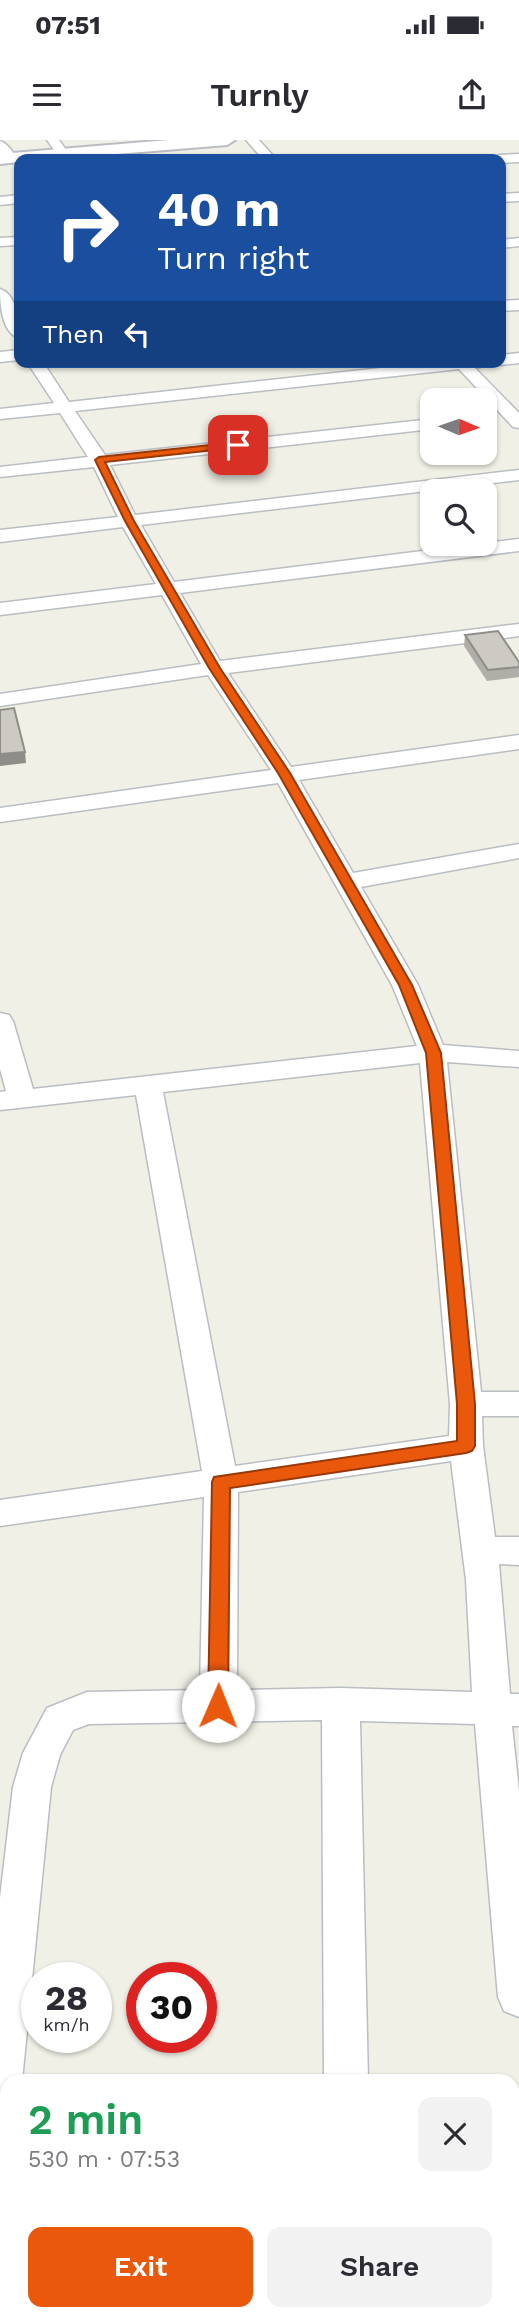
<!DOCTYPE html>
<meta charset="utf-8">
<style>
:root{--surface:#fff;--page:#f2f2f3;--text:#2b2b33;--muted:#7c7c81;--accent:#ea580c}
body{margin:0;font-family:"Work Sans",sans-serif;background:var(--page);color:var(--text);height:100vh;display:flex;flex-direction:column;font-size:26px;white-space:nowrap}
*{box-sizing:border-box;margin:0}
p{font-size:23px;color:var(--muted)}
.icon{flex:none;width:38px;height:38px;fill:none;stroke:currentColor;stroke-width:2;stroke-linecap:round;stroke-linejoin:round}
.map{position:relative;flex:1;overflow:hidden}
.sheet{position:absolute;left:0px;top:1934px;width:520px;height:247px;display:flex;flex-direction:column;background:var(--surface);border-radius:21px 21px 0 0;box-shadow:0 2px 5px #0004}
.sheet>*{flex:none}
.top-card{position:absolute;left:14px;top:14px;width:492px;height:214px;border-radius:14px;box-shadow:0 2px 5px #0004;background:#1a4fa0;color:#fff;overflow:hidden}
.needle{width:46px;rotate:92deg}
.tools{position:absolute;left:420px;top:248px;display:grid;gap:14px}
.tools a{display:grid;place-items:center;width:77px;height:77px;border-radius:14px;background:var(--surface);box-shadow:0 2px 5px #0004;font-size:35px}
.speed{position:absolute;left:21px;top:1822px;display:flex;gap:14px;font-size:35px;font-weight:700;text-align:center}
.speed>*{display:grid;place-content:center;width:91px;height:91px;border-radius:50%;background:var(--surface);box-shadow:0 2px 5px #0004;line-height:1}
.speed small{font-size:18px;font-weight:400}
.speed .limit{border:10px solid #d22;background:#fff;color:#111}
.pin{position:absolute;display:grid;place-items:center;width:60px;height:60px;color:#fff;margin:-30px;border-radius:14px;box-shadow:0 4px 10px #0006}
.me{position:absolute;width:77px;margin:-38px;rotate:1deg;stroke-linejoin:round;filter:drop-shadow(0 0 5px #0008)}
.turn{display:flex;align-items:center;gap:24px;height:147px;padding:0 28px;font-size:32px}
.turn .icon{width:91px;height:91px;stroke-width:2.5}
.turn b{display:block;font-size:49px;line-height:60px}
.then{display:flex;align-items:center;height:66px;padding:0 28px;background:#0003;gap:14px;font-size:26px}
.round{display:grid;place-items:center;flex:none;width:74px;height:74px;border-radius:14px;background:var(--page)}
.headline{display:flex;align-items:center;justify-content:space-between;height:119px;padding:0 28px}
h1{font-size:42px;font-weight:600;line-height:52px;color:#1e9e55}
.primary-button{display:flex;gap:14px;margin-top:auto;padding:14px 28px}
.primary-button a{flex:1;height:80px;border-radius:14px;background:var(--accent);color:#fff;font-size:28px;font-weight:600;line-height:80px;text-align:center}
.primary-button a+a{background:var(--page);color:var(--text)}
.status{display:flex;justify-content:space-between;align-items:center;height:49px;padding:0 35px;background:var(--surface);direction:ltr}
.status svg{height:19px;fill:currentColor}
header{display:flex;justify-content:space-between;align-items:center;height:91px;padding:0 28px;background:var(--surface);font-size:32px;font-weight:600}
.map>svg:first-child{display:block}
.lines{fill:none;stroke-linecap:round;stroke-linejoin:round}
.street-casing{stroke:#babdc2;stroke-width:3}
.secondary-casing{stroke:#bbbdc4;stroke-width:4}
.street{fill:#fff;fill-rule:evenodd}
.secondary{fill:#fff;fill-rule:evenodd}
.wall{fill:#afaea8}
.shaded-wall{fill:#8f8d88}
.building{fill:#cccac3;stroke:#8f8d88;stroke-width:2}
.route{fill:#ea580c;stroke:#983908;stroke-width:2}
</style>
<div class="status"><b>07:51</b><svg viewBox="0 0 49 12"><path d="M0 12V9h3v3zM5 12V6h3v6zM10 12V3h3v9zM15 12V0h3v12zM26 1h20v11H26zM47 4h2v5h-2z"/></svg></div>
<header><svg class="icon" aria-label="menu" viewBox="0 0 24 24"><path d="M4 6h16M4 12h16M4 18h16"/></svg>Turnly<svg class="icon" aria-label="share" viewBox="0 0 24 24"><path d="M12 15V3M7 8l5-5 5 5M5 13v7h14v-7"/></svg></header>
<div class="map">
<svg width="519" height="2179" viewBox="0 0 519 2179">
<rect width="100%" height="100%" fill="#f0f0e6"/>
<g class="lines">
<g class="street-casing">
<path id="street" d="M 47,0 L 59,0 L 69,14 L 67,17 L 59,17 Z
M 246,0 L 259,0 L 276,19 L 263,19 Z
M 0,1 C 7,3 17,15 15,21 L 5,21 L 0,14 Z
M 519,14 L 519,22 L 500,23 L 500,19 L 493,19 L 499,15 Z
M 519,53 L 519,61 L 500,62 L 500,54 Z
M 19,55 L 19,63 L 0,65 L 0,57 Z
M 19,97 L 19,105 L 0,106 L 0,98 Z
M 519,98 L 519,106 L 500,108 L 500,100 Z
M 0,149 C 17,154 19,182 19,198 C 2,193 0,164 0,149 Z
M 519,160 L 519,170 L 500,171 L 500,161 Z
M 19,210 L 19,220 L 0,222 L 0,212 Z
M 519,213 L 519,223 L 500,225 L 494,222 L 500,222 L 500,215 Z
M 27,222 L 43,222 L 69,262 L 436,222 L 491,222 L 489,225 L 475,228 L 519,273 L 519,288 L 513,287 L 459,229 L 75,271 L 105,315 L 432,279 L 432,289 L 110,325 L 135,375 L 519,330 L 519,340 L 141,385 L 174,442 L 519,399 L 519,411 L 180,453 L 220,521 L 519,484 L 519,496 L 228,533 L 291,627 L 519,595 L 519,609 L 299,640 L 353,733 L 519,704 L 519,718 L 361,747 L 418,845 L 443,905 L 519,911 L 519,927 L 447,922 L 481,1252 L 519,1252 L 519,1276 L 482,1276 L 483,1306 L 495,1397 L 519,1397 L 519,1425 L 499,1424 L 510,1554 L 519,1554 L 519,1586 L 512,1586 L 519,1651 L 519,1877 L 504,1871 L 498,1857 L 475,1584 L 360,1581 L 368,1941 L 324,1941 L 322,1580 L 89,1584 L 73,1590 L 60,1615 L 51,1647 L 22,1941 L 7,1941 L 7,1966 L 0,1969 L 0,1758 L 13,1647 L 23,1613 L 47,1568 L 87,1552 L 200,1550 L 204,1357 L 0,1386 L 0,1360 L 202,1331 L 136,955 L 0,970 L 0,952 L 6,951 L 0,929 L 0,873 L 9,875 L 13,881 L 33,949 L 417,906 L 392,845 L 278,643 L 0,682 L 0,668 L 271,630 L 208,535 L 0,566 L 0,554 L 201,524 L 162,455 L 0,475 L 0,463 L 156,444 L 123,387 L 0,402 L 0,390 L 118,377 L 94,327 L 0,337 L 0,327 L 88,317 L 60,273 L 0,279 L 0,269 L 54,263 ZM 420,923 L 450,1264 L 449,1296 L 235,1326 L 163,952 ZM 451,1321 L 466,1440 L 472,1552 L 341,1548 L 237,1550 L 238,1352 Z
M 326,2174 L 372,2174 L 373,2179 L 325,2179 Z"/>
</g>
<g class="secondary-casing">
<path id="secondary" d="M 169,0 L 235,0 L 227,5 L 56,19 L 19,19 L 19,22 L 0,24 L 0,14 Z"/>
</g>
<use href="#street" class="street"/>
<use href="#secondary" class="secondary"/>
</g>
<path class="wall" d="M 465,495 L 519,527 L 519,537 L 487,541 L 464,506 Z"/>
<path class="shaded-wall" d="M 25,612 L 26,623 L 0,626 L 0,614 Z"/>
<path class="building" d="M 498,491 L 519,522 L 519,527 L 488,530 L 465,495 Z
M 14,568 L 25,612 L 0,614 L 0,570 Z"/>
<path class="route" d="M 238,302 L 241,303 L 241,307 L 105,322 L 134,381 L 220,528 L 290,633 L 412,845 L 441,913 L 475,1264 L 475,1306 L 472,1311 L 466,1313 L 230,1348 L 228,1566 L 225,1572 L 218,1574 L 211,1572 L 208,1566 L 212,1342 L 214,1337 L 457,1301 L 457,1264 L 426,913 L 399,845 L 278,633 L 209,528 L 125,381 L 95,320 L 99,317 Z"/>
</svg>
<div class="tools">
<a><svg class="needle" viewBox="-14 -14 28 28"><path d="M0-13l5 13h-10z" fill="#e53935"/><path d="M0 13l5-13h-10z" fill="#7c7c81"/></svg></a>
<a><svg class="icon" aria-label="search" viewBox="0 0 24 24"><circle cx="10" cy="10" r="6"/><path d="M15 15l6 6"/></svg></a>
</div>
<div class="speed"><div>28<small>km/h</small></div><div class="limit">30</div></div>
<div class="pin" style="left:238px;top:305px;background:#d93025"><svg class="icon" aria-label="arrive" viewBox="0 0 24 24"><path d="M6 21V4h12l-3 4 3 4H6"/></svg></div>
<svg class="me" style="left:218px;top:1566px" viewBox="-20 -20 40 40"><circle r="19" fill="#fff"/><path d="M0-13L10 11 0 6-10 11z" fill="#ea580c"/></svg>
<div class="top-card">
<div class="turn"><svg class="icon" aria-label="right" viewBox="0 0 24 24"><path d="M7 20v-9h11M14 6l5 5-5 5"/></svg><div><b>40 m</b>Turn right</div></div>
<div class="then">Then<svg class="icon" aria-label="left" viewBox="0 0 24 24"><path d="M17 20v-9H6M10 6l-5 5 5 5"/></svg></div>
</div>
<section class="sheet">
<div class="headline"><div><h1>2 min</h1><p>530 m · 07:53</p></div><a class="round"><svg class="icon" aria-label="close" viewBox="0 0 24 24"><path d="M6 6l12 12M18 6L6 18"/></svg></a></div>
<div class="primary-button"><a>Exit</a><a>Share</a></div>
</section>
</div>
